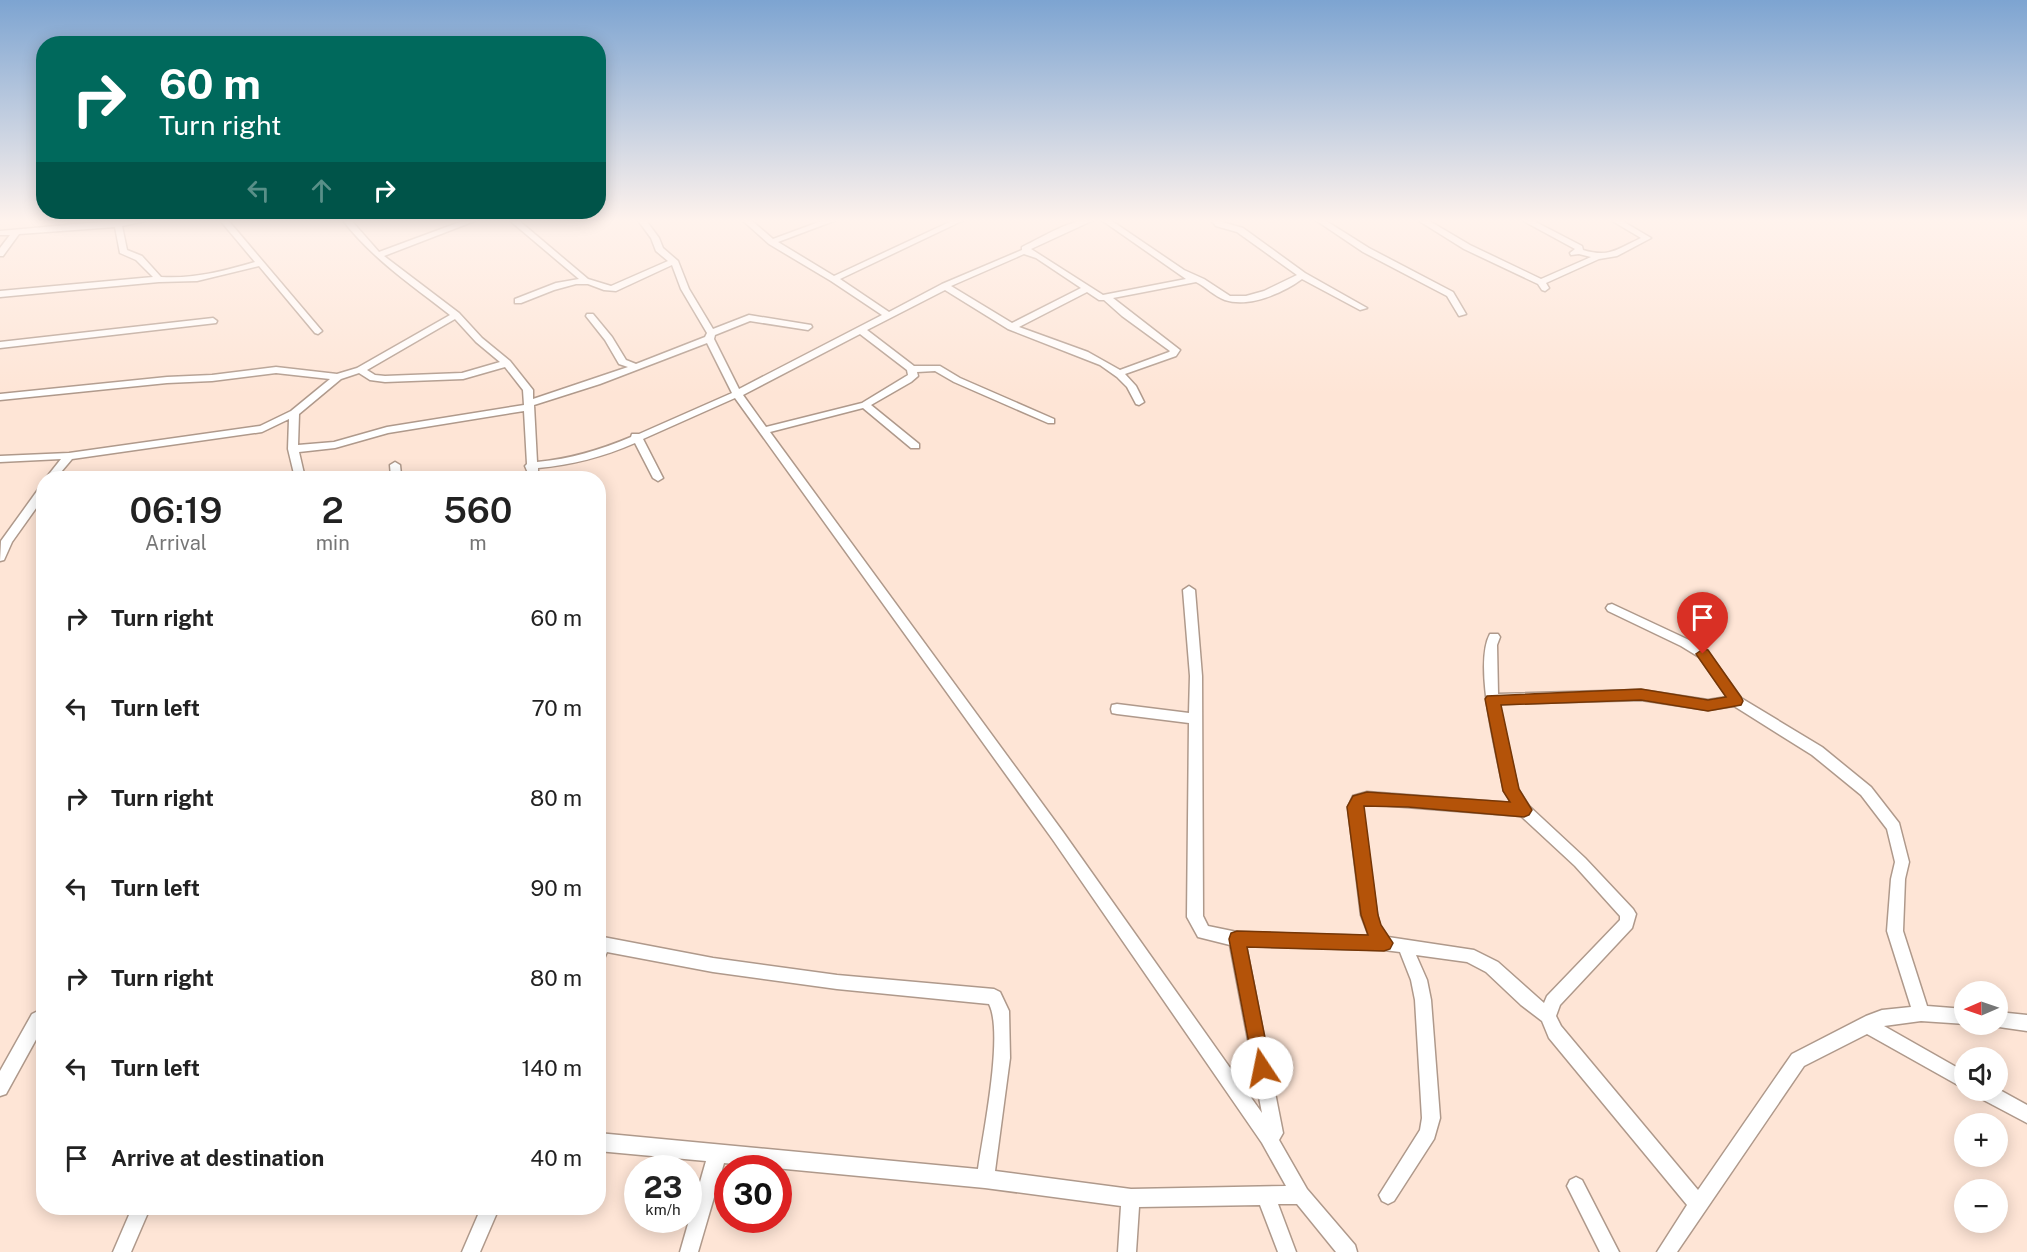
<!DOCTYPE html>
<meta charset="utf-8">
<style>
:root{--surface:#fff;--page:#f2f2f2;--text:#222;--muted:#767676}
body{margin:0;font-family:"Public Sans",sans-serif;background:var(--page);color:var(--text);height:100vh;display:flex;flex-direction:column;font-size:22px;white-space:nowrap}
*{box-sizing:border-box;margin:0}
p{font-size:20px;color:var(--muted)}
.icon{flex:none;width:33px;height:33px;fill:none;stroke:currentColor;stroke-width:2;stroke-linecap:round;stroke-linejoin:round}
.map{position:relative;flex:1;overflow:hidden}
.drawer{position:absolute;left:36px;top:471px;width:570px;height:744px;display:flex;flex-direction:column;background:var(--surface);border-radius:24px;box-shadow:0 3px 15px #0003}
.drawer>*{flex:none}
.hud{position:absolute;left:36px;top:36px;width:570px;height:183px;border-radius:24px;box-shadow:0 3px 15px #0003;background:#00695c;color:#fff;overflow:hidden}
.needle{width:39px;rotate:268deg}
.tools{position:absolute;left:1954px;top:981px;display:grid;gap:12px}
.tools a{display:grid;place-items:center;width:54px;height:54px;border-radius:50%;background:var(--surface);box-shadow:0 3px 15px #0003;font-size:30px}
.speed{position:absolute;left:624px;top:1155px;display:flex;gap:12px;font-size:30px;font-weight:700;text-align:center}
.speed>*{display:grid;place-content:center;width:78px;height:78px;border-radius:50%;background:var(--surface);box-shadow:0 3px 15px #0003;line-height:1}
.speed small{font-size:15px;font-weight:400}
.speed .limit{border:9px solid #d22;background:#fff;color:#111}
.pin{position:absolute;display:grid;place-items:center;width:51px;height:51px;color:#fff;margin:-62px -26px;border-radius:50% 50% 50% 0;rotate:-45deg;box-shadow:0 0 6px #0007}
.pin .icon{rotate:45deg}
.me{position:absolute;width:66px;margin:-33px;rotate:349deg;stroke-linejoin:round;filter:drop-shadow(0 0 4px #0008)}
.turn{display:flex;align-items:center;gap:21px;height:126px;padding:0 24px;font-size:27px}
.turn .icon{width:78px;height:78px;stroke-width:2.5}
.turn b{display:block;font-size:42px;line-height:51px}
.lanes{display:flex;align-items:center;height:57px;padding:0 24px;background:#0003;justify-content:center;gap:30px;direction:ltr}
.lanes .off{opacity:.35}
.eta{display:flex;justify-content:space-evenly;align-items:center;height:102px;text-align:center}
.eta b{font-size:36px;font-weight:600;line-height:42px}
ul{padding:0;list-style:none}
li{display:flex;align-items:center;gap:18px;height:90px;padding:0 24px}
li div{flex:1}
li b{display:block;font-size:22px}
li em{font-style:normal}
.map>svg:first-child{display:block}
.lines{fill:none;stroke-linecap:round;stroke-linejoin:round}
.minor-casing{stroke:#af998b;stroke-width:3}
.minor{fill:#fff;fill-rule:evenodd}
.route{fill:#b45309;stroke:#753606;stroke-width:1.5}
</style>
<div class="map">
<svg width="2027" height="1252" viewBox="0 0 2027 1252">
<rect width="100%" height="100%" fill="#fee5d6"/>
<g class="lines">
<g class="minor-casing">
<path id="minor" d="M 134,219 L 154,219 L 122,226 L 127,250 L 142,256 L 161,277 C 194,279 224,271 255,262 L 219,219 L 227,219 L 322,331 L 318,334 L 315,333 L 259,266 L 197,281 L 159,282 L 0,297 L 0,291 L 153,277 L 136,260 L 120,253 L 115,227 L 19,234 L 3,256 L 0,256 L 0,248 L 10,235 L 0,235 L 0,231 Z
M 342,219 L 350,219 L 379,252 L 468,219 L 480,219 L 384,256 L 459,313 L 482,338 L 510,361 L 533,390 L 533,399 L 628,367 L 619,364 L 605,340 L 586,316 L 587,314 L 593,314 L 612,337 L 626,360 L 636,364 L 705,337 L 707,333 L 681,289 L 672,265 L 616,291 L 604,290 L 588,284 L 576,284 L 554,290 L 521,303 L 515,303 L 515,299 L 556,283 L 579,279 L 508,219 L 517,219 L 588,279 L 611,286 L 668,261 L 656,251 L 651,238 L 637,219 L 645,219 L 659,238 L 663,248 L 678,261 L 689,289 L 713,329 L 749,315 L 811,325 L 812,327 L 808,330 L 750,321 L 715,335 L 714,339 L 739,389 L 882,315 L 831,281 L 769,244 L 741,219 L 750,219 L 773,239 L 827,219 L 839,219 L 778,242 L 834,276 L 956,219 L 966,219 L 840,279 L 889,312 L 942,284 L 1022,250 L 1022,247 C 1045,236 1070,219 1096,219 L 1031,249 L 1103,295 L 1186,279 L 1100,219 L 1109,219 L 1184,270 L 1204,279 L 1230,296 L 1246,296 L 1264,291 L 1297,275 L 1237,232 L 1216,226 L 1210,219 L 1218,219 L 1222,222 L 1243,228 L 1305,273 L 1367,308 L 1360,310 L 1302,279 C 1283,293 1249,308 1225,300 C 1214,296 1206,287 1196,282 L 1113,298 L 1180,350 L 1176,356 L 1125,374 L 1136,386 L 1144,402 L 1139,405 L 1136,404 L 1127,387 L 1117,377 L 1100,365 L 1008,329 L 945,290 L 867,330 L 914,366 L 940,366 L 960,378 L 1054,419 L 1054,423 L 1048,423 L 954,382 L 935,371 L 917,372 L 918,376 L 911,382 L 871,405 L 919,444 L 919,448 L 911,448 L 863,408 L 770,432 L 1063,832 L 1262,1113 L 1230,945 L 1198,937 L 1187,917 L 1189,723 L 1117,714 L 1112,713 L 1111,709 L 1112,705 L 1117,704 L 1189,713 L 1190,676 L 1183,590 L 1189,586 L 1195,590 L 1202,676 L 1203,916 L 1208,926 L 1237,932 L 1369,936 L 1361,915 L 1348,807 L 1353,796 L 1367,792 L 1512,803 L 1504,791 C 1497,755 1473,665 1490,634 L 1498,634 L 1500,637 L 1497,645 L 1498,694 L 1641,690 L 1708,700 L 1727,697 L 1699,657 L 1681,646 L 1608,611 L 1606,608 L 1608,605 L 1612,604 L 1689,640 L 1707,651 L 1741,698 L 1822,747 L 1871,787 L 1899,823 L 1909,862 L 1905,879 L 1903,931 L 1927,1006 L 1965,1009 L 1966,1024 L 1921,1021 L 1884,1026 L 1965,1072 L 1965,1089 L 1867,1034 L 1804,1066 L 1677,1252 L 1657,1252 L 1687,1205 L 1549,1038 L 1542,1021 L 1521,1005 L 1486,972 L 1467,962 L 1416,955 L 1427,980 L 1431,1000 L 1440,1118 L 1434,1139 L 1394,1201 L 1388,1204 L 1382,1201 L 1379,1195 L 1420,1130 L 1422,1118 L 1415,1000 L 1411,980 L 1400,952 L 1384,950 L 1246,946 L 1283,1133 L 1279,1140 L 1307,1189 L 1355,1245 L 1357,1252 L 1336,1252 L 1297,1204 L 1278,1204 L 1296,1252 L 1278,1252 L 1260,1205 L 1139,1207 L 1136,1252 L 1118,1252 L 1121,1206 L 985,1188 L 724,1163 L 698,1252 L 680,1252 L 706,1161 L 598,1151 L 598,1133 L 978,1169 C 983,1134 1004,1033 989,1004 L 837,989 L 713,972 L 607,952 L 603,961 L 598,963 L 598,939 L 603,937 L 713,958 L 837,975 L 994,989 L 1000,992 L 1009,1011 L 1010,1058 L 995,1171 L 1131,1189 L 1286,1186 L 1262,1143 L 1053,840 L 735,398 L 643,439 L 663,478 L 658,481 L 653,478 L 635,443 C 603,457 572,465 538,468 L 538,478 L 515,478 L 516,476 L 528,473 L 525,466 L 527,464 L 524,411 L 388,433 L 335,448 L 299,452 L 305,478 L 295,478 L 288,449 L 289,419 L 262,432 L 72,459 L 56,478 L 46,478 L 61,459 L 0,462 L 0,456 L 69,453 L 260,426 L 291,411 L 330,379 L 276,373 L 212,381 L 167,383 L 0,400 L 0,394 L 167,377 L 212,375 L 276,367 L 337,374 L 357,368 L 450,315 C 412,285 371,258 342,219 ZM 1024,254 L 1036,258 L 1081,288 L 1012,323 L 951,286 ZM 1087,292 L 1099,300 L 1104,300 L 1122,316 L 1170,351 L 1169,352 L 1120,370 L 1088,352 L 1019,327 ZM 455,319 L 476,342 L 500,362 L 462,373 L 385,376 L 375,375 L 367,370 ZM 860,334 L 907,370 L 908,375 L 862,403 L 766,427 L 743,395 ZM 707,343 L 732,393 L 639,434 L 632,434 L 631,437 C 600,450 571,459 537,462 L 534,405 L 600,384 ZM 505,367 L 523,390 L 524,405 L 387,427 L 334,442 L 298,445 L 299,414 L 341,379 L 359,373 L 370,380 L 385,382 L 463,379 ZM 1641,700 L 1708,710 L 1734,706 L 1812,755 L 1861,795 L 1887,829 L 1895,862 L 1891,879 L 1887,931 L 1911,1007 L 1882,1010 L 1866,1016 L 1792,1054 L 1698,1190 L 1561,1026 L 1556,1016 L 1560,1005 L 1632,928 L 1636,914 L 1633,909 L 1585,858 L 1529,806 L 1518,789 L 1499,704 ZM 1367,804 L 1521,816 L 1575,866 L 1620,916 L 1620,920 L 1547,996 L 1544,1003 L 1498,962 L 1474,950 L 1388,937 L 1380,926 L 1377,915 L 1362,807 Z
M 1314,219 L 1323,219 L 1369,248 L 1453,292 L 1466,314 L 1459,316 L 1447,296 L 1363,252 Z
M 1416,219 L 1426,219 L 1470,245 L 1541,279 L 1591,257 L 1579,254 L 1571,255 L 1570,253 L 1575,249 L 1520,219 L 1530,219 L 1582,246 L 1583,250 C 1610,258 1617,249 1641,238 L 1609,219 L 1619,219 L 1651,238 L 1617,256 L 1599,259 L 1546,283 L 1549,288 L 1545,291 L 1542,290 L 1538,284 L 1464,249 Z
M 213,318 L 217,321 L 216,323 L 0,348 L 0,342 Z
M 395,462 L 400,465 L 401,475 L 404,478 L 391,477 L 390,465 Z
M 44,486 L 44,497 L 12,542 L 4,560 L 0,561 L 1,541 L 40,487 Z
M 38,1011 L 44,1013 L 44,1025 L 6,1094 L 0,1096 L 0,1071 L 32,1014 Z
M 1998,1012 L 2027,1015 L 2027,1031 L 1992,1026 L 1998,1024 Z
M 1998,1089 L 2027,1105 L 2027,1123 L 1976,1096 L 1974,1090 Z
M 1576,1177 L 1582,1180 L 1619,1252 L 1600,1252 L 1567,1186 L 1570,1180 Z
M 132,1208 L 150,1208 L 131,1252 L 113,1252 Z
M 481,1208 L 499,1208 L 480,1252 L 462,1252 Z"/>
</g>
<use href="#minor" class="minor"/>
</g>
<linearGradient id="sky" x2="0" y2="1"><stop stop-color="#7da4d1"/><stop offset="0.56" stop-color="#fff3ed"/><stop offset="1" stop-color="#fff3ed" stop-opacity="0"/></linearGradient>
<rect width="2027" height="394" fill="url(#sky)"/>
<path class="route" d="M 1703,649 L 1708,650 L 1741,697 L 1743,701 L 1741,705 L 1708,711 L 1641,700 L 1501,705 L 1519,789 L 1532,810 L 1529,815 L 1524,817 L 1408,807 L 1364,806 L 1378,915 L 1381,925 L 1393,943 L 1390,949 L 1384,951 L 1247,947 L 1271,1068 L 1268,1075 L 1262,1078 L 1255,1075 L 1229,939 L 1231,933 L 1237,931 L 1368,935 L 1361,915 L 1347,807 L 1353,796 L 1367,792 L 1510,802 L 1503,791 L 1485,699 L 1487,696 L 1641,689 L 1708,700 L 1726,697 L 1696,654 Z"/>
</svg>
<div class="tools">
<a><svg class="needle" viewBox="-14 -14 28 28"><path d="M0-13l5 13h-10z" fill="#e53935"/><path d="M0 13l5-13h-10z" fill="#767676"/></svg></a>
<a><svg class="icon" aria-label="sound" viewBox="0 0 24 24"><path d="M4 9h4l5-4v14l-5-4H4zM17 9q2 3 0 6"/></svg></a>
<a>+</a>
<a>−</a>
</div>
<div class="speed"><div>23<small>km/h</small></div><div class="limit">30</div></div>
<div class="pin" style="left:1703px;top:654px;background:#d93025"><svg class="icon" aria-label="arrive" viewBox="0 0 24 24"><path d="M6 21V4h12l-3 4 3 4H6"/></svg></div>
<svg class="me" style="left:1262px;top:1068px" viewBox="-20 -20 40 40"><circle r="19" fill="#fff"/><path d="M0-13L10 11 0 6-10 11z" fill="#b45309"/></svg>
<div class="hud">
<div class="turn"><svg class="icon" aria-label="right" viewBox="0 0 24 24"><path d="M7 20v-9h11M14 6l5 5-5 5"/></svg><div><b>60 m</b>Turn right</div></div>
<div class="lanes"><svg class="icon off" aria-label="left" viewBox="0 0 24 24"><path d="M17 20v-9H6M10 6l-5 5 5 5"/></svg><svg class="icon off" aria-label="ahead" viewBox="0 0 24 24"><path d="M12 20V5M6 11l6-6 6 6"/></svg><svg class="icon" aria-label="right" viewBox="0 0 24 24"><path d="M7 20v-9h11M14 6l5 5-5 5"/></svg></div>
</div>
<section class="drawer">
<div class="eta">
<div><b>06:19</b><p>Arrival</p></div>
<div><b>2</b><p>min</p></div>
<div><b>560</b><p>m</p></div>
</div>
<ul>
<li><svg class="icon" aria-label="right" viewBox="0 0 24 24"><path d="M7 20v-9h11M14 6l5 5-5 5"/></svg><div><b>Turn right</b></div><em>60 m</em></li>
<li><svg class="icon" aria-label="left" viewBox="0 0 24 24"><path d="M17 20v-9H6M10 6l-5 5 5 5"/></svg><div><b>Turn left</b></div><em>70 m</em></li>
<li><svg class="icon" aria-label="right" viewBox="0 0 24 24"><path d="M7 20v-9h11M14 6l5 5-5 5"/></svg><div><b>Turn right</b></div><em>80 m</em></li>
<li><svg class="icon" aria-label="left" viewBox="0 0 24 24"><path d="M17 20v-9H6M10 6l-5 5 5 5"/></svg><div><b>Turn left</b></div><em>90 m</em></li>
<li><svg class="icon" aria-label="right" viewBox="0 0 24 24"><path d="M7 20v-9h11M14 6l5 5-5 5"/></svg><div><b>Turn right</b></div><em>80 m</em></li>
<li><svg class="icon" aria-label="left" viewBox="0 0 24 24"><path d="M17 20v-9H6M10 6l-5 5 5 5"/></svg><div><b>Turn left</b></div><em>140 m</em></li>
<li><svg class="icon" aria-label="arrive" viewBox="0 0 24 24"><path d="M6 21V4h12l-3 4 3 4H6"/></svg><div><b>Arrive at destination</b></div><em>40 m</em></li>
</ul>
</section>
</div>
